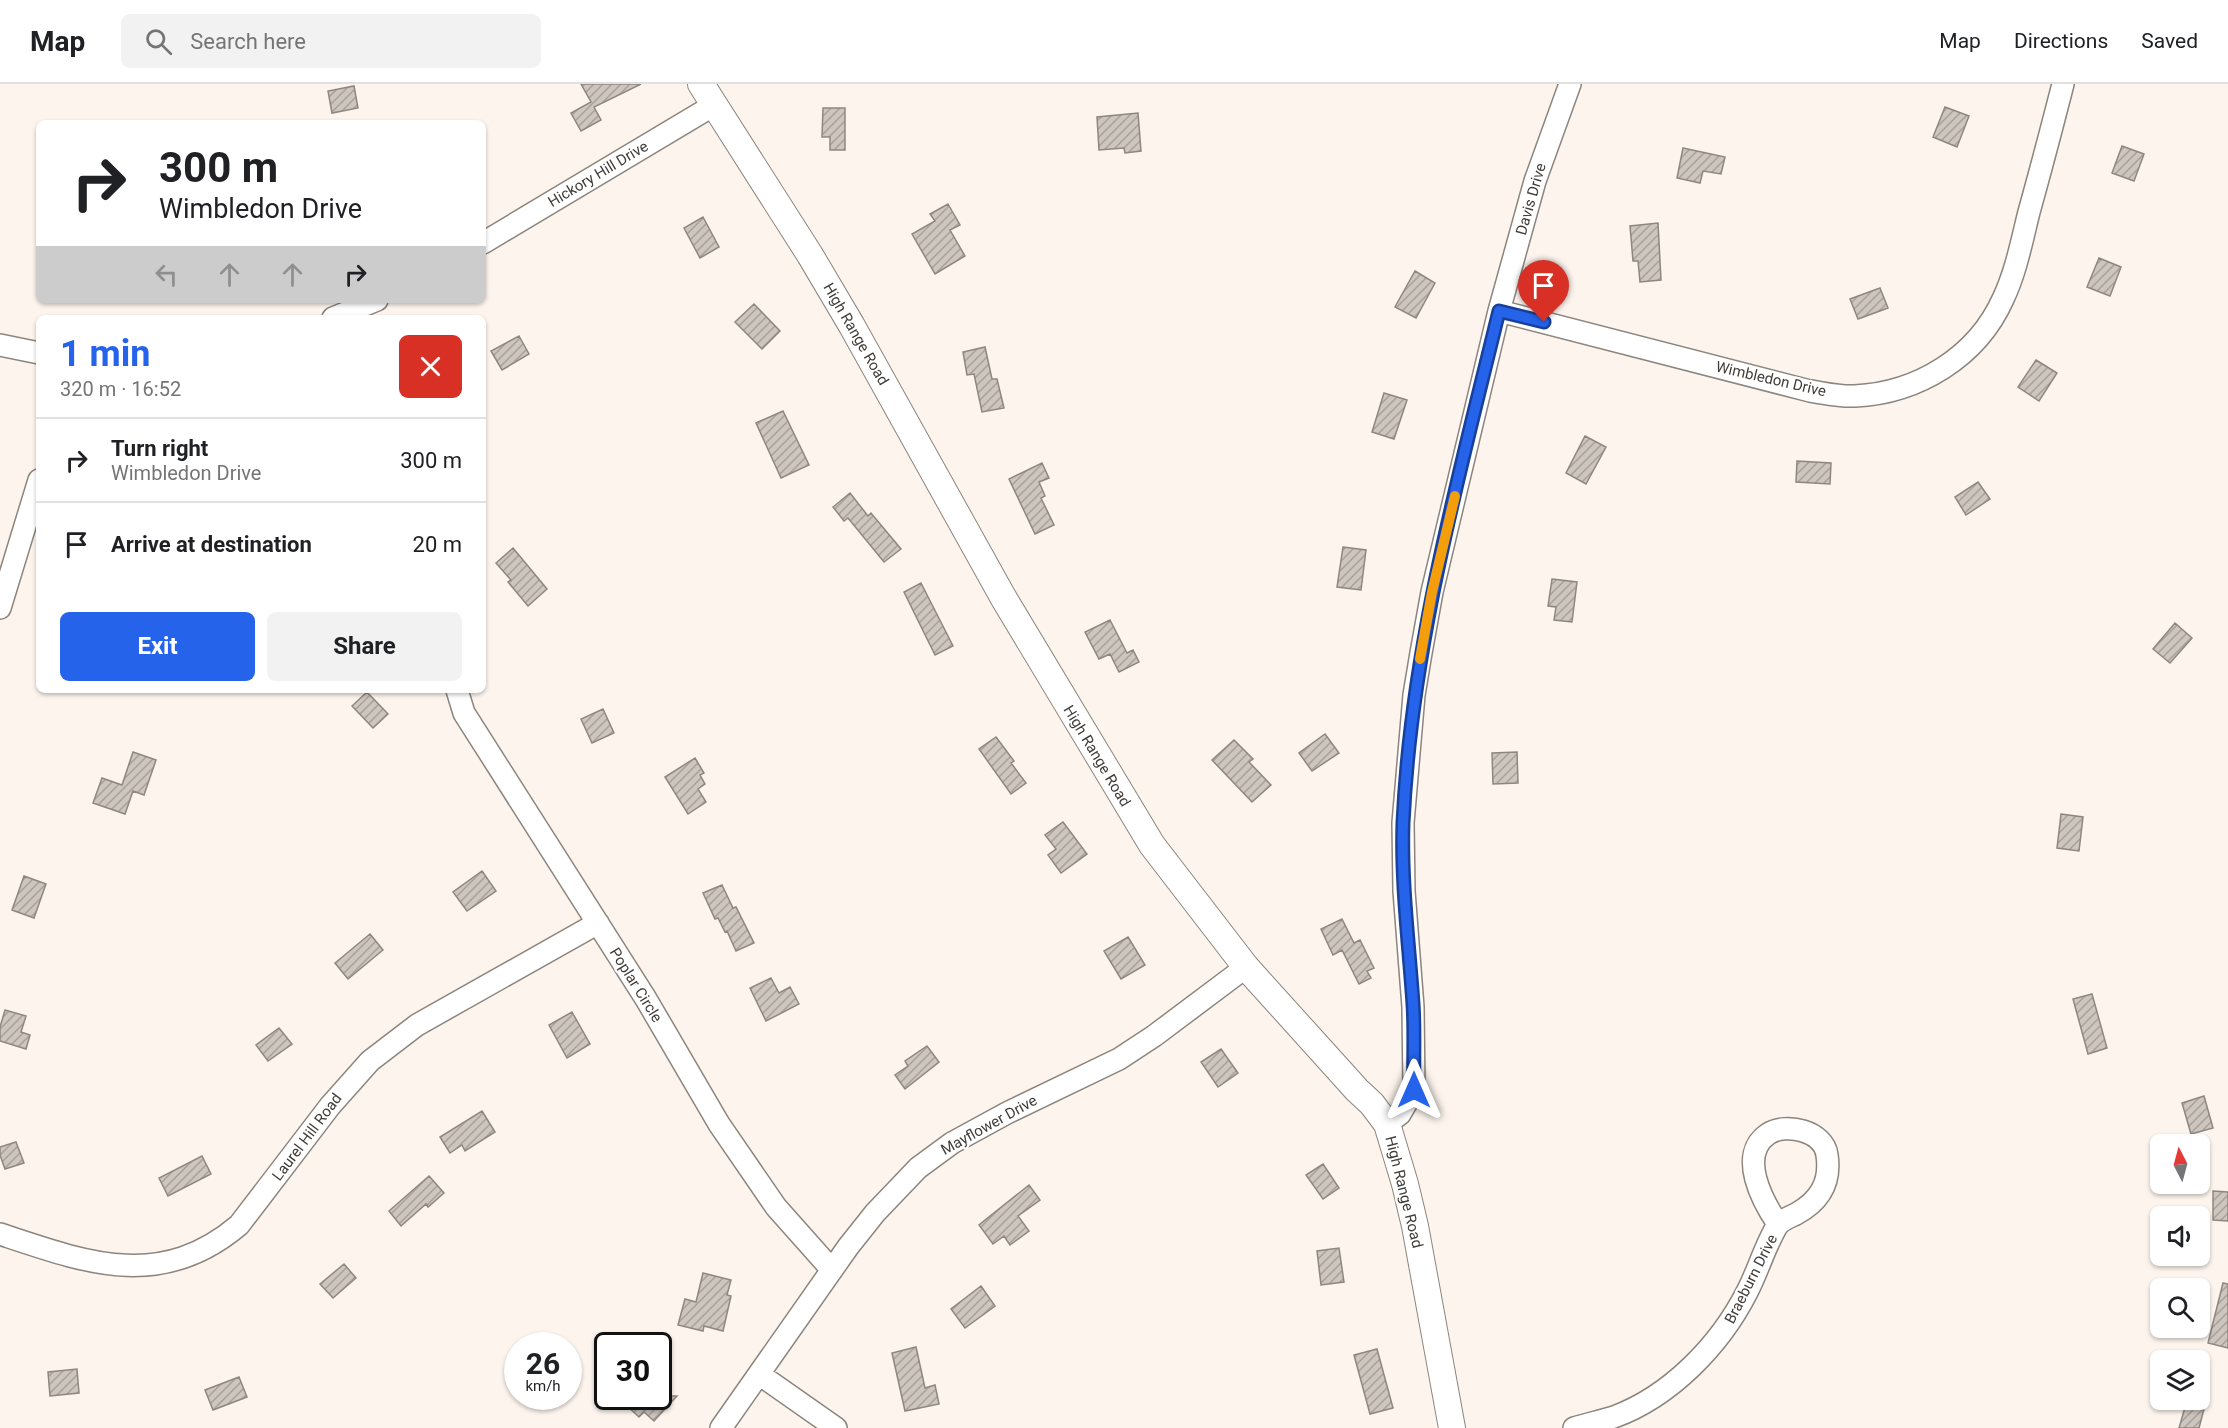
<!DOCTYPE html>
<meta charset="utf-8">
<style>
:root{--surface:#fff;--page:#f2f2f2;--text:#202124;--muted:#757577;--line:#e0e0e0;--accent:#2563eb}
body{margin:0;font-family:Roboto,sans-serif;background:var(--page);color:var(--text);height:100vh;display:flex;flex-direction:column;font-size:22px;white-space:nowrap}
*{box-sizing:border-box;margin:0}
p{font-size:20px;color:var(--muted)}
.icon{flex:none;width:33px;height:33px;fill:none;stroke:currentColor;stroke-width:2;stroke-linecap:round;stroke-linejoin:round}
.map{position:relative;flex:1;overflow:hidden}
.drawer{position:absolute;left:36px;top:231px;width:450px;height:378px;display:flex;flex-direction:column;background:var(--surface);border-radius:9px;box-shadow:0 2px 4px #0004}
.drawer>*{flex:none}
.guide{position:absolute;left:36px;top:36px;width:450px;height:183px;border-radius:9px;box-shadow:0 2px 4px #0004;background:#fff;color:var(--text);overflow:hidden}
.needle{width:39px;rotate:354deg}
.fabs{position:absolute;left:2150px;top:1050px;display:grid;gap:12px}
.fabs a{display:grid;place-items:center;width:60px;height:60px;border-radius:9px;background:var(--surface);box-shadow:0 2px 4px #0004;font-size:30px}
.speed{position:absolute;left:504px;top:1248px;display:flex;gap:12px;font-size:30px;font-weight:700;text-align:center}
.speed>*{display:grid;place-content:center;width:78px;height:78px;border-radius:50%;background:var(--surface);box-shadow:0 2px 4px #0004;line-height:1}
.speed small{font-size:15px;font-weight:400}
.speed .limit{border:3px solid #111;border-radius:9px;background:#fff;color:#111}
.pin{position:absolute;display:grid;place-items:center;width:51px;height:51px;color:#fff;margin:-62px -26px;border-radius:50% 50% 50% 0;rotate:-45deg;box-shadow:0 0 6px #0007}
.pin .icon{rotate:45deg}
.me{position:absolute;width:66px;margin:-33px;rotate:0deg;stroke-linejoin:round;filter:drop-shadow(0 0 4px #0008)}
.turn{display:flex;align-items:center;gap:21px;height:126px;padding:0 24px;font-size:27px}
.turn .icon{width:78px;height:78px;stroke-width:2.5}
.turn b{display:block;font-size:42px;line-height:51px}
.lanes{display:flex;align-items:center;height:57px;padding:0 24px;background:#0003;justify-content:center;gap:30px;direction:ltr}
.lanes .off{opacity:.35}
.round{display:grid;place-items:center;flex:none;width:63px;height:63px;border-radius:9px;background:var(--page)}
.headline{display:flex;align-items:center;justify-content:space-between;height:102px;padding:0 24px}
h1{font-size:36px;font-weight:700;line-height:45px;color:var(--accent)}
.primary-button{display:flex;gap:12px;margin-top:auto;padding:12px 24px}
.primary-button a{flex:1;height:69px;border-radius:9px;background:var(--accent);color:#fff;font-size:24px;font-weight:700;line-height:69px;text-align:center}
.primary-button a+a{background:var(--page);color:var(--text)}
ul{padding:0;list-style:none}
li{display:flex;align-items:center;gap:18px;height:84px;padding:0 24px;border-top:2px solid var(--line)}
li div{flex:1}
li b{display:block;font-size:22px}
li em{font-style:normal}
header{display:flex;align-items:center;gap:36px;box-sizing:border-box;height:84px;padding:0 30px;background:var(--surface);border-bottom:2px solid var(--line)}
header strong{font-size:28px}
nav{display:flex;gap:33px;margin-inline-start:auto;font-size:21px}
.search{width:420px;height:54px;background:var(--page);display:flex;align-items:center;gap:15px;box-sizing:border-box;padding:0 21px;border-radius:9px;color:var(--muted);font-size:22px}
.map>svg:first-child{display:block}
.building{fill:url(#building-hatch);stroke:#8e8780;stroke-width:1.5}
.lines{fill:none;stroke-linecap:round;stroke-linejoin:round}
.minor-casing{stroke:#8c857e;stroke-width:24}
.tertiary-casing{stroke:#8c857e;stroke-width:28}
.minor{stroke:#fff;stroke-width:21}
.tertiary{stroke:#fff;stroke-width:26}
.route-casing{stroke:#184099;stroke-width:15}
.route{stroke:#2563eb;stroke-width:10}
.slow{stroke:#f59e0b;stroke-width:10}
.labels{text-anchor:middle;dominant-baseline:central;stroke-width:4.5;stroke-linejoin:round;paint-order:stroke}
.street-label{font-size:15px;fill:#3f3c39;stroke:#fff}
</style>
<header>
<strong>Map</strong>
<div class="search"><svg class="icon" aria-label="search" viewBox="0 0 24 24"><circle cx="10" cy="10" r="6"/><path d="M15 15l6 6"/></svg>Search here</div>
<nav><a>Map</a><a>Directions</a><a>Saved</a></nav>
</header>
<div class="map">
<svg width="2228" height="1344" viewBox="0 0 2228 1344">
<defs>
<pattern id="building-hatch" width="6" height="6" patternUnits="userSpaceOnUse" patternTransform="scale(1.5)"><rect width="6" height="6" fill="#cdc5be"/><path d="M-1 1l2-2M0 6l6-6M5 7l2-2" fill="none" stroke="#a8a19b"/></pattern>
</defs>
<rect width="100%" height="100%" fill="#fcf4ed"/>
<path class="building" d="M 581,0 L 641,0 L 594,23 L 601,36 L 581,47 L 571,29 L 591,18 Z
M 354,2 L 358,24 L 332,29 L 328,7 Z
M 1945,23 L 1969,32 L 1957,63 L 1933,53 Z
M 823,24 L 845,24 L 845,66 L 830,66 L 830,53 L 822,53 Z
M 1138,29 L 1141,67 L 1125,69 L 1124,64 L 1099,66 L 1097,33 Z
M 2122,62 L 2144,70 L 2134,97 L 2112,89 Z
M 1683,64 L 1725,73 L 1721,90 L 1703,87 L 1700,99 L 1677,94 Z
M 948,120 L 960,141 L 950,146 L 965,172 L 935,190 L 912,150 L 935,137 L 930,130 Z
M 703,133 L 719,163 L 700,174 L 684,144 Z
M 1658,139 L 1661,196 L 1640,198 L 1638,177 L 1633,177 L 1630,142 Z
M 2099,174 L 2121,183 L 2110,212 L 2087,203 Z
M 1415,187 L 1435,199 L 1416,234 L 1395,223 Z
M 1880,204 L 1888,224 L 1858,235 L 1850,215 Z
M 754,220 L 780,247 L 762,265 L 735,238 Z
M 519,252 L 529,270 L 502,286 L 491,267 Z
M 985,263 L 992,295 L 997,295 L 1004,324 L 982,328 L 974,290 L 967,291 L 963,268 Z
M 2036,276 L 2057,289 L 2039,317 L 2018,303 Z
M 1384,309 L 1407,316 L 1394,355 L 1372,348 Z
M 783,327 L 809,381 L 781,394 L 756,339 Z
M 1585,352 L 1606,363 L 1586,400 L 1566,389 Z
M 1797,377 L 1831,379 L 1830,400 L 1796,398 Z
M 1042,379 L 1049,394 L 1039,398 L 1045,412 L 1041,414 L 1054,441 L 1035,450 L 1009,395 Z
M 1978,398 L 1990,415 L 1966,431 L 1955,413 Z
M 850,409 L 868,432 L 871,429 L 901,465 L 884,478 L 848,434 L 844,437 L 833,423 Z
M 1343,463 L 1366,466 L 1361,506 L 1337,503 Z
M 513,464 L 547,505 L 528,522 L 508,498 L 511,496 L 496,479 Z
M 1552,495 L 1577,498 L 1572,538 L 1554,536 L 1556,523 L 1548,522 Z
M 921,499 L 953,562 L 935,571 L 904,508 Z
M 1110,536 L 1127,569 L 1133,566 L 1139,578 L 1119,588 L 1110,570 L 1099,575 L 1085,548 Z
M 2175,539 L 2192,554 L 2170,579 L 2153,565 Z
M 367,608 L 388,630 L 373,644 L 352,622 Z
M 603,625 L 614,649 L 592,659 L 581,635 Z
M 1325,650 L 1339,669 L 1312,687 L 1299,669 Z
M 996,653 L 1014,677 L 1011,679 L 1026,699 L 1011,710 L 979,665 Z
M 1234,656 L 1253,675 L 1249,678 L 1271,701 L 1252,718 L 1212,676 Z
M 133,668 L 156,676 L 144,711 L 133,707 L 125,730 L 93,719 L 102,694 L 122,701 Z
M 1517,668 L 1518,699 L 1493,700 L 1492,669 Z
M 695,674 L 704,689 L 700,691 L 705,700 L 698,705 L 706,718 L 688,730 L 665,693 Z
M 2061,730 L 2083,733 L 2079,767 L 2057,764 Z
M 1063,738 L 1087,770 L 1061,789 L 1048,771 L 1056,765 L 1045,751 Z
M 482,787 L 496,807 L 467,827 L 453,808 Z
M 24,792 L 46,800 L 34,834 L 12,826 Z
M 722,801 L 733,824 L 736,823 L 754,859 L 736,867 L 727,847 L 725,848 L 718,834 L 715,835 L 703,809 Z
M 1342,835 L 1354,859 L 1360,856 L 1374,884 L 1367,887 L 1371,894 L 1359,900 L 1342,866 L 1333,871 L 1321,845 Z
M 370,850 L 383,866 L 348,895 L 335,879 Z
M 1128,853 L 1145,881 L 1121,895 L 1104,867 Z
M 771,894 L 779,909 L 790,903 L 799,920 L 766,937 L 750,904 Z
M 2092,910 L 2107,964 L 2088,970 L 2073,915 Z
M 5,926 L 26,932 L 21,948 L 30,951 L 26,965 L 0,957 L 0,943 Z
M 572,928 L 590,960 L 567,974 L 549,941 Z
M 279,944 L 292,960 L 268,977 L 256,961 Z
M 927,962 L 939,978 L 905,1005 L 895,991 L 908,982 L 905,977 Z
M 1221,965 L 1238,989 L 1218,1003 L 1201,978 Z
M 2204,1012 L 2213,1044 L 2191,1050 L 2182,1019 Z
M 482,1027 L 495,1048 L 465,1067 L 462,1061 L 450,1069 L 440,1053 Z
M 16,1058 L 24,1079 L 5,1085 L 0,1071 L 0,1063 Z
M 202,1072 L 211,1090 L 168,1112 L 159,1094 Z
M 1323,1080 L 1339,1104 L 1323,1115 L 1306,1091 Z
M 429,1092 L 444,1109 L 428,1123 L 426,1120 L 401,1142 L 389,1127 Z
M 1029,1101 L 1040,1116 L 1018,1132 L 1029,1147 L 1010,1161 L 1004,1152 L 993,1160 L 979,1141 Z
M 2213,1107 L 2228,1108 L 2228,1137 L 2213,1136 Z
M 1339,1164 L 1344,1198 L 1321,1201 L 1317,1167 Z
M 344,1180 L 356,1194 L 333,1214 L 320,1200 Z
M 703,1189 L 731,1196 L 727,1211 L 731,1212 L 723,1247 L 704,1242 L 703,1247 L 678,1241 L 685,1215 L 696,1218 Z
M 2223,1199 L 2228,1200 L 2228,1264 L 2208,1259 Z
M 981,1202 L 995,1222 L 965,1244 L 951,1225 Z
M 916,1263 L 925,1304 L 935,1301 L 939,1320 L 905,1327 L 892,1269 Z
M 1377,1265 L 1393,1324 L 1370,1330 L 1354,1271 Z
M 77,1285 L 79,1309 L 50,1312 L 48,1288 Z
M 239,1293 L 247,1313 L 213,1326 L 205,1306 Z
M 627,1312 L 677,1312 L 654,1337 L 644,1328 L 639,1333 L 626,1321 L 631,1316 Z
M 2186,1320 L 2204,1325 L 2199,1344 L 2179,1344 Z"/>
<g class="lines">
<g class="minor-casing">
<path id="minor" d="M 483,159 L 714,21
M 1499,227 L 1810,307 C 1824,309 1840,313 1855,312 C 1918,309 1977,273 2003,215 C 2016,188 2022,156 2029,128 C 2041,85 2052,43 2063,0
M 333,234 L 377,216
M 0,261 L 39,269
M 0,524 L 39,396
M 457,606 L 464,629 L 646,915 L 719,1040 L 776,1123 L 832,1186
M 1387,1040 L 1400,1030 L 1414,1006 L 1413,923 L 1404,807 L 1403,739 L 1414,611 L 1421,569 L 1432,508 L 1499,227 L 1535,97 L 1570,0
M 0,1150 C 87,1179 161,1207 239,1141 L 330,1022 L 370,977 L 417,941 L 598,839
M 759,1290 L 836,1344
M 721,1344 L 848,1163 L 875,1129 L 918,1084 L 952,1059 L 1007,1029 L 1119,975 L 1154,952 L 1246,883
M 1574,1344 C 1587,1340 1601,1337 1614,1333 C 1671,1312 1720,1261 1747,1208 C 1758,1187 1765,1162 1777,1142 C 1781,1136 1790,1133 1796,1130 C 1820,1117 1831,1098 1827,1071 C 1824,1047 1786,1038 1768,1050 C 1737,1071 1763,1118 1778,1140"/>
</g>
<g class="tertiary-casing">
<path id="tertiary" d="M 701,0 L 810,171 L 852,242 L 1003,513 L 1152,761 L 1246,883 L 1357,1006 L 1372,1020 L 1387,1040 L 1405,1100 L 1415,1142 L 1452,1344"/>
</g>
<use href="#minor" class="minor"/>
<use href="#tertiary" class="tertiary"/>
</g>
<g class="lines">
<g class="route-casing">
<path id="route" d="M 1414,1006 C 1413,978 1415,948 1413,920 C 1409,860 1401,799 1403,739 C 1411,564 1458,396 1499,227 L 1544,238"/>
</g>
<use href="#route" class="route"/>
<path class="slow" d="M 1420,575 L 1432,508 L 1455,412"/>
</g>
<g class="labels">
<g class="street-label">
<text transform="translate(598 90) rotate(-31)">Hickory Hill Drive</text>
<text transform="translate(1531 115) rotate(-74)">Davis Drive</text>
<text transform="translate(856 250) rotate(60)">High Range Road</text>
<text transform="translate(1771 295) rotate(13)">Wimbledon Drive</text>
<text transform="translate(1097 672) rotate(59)">High Range Road</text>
<text transform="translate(636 901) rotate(58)">Poplar Circle</text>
<text transform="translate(989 1041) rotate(-29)">Mayflower Drive</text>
<text transform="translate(307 1053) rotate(-53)">Laurel Hill Road</text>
<text transform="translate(1404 1108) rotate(76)">High Range Road</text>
<text transform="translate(1751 1195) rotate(-63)">Braeburn Drive</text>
</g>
</g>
</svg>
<div class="fabs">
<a><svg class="needle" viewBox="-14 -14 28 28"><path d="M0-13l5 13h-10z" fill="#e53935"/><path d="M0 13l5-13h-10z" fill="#757577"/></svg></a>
<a><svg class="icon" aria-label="sound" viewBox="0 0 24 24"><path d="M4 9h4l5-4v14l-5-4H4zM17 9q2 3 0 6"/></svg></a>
<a><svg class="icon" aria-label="search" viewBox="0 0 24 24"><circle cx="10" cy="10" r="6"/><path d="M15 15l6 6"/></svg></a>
<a><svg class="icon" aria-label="layers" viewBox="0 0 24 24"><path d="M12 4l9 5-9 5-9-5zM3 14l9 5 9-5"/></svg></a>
</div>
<div class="speed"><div>26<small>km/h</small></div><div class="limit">30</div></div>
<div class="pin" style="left:1544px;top:238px;background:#d93025"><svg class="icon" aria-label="arrive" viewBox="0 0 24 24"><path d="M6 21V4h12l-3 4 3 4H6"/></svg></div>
<svg class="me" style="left:1414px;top:1006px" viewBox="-20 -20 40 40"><path d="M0-17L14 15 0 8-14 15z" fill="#2563eb" stroke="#fff" stroke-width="4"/></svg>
<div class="guide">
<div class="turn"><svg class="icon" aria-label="right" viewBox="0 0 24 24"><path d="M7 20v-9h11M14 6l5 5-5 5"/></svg><div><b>300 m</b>Wimbledon Drive</div></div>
<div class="lanes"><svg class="icon off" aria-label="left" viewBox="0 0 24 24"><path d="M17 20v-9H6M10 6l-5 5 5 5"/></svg><svg class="icon off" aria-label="ahead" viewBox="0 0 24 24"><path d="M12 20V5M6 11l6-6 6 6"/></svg><svg class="icon off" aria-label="ahead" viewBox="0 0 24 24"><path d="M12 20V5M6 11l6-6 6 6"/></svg><svg class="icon" aria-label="right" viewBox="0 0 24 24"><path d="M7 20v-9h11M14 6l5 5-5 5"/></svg></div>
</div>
<section class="drawer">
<div class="headline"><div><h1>1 min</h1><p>320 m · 16:52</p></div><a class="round" style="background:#d93025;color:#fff"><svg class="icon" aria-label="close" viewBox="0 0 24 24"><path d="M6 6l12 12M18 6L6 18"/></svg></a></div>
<ul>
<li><svg class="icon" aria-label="right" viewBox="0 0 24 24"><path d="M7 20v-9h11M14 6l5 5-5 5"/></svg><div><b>Turn right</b><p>Wimbledon Drive</p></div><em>300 m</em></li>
<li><svg class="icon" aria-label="arrive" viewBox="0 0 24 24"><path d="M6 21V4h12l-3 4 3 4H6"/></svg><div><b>Arrive at destination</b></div><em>20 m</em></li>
</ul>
<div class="primary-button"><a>Exit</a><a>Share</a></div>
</section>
</div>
